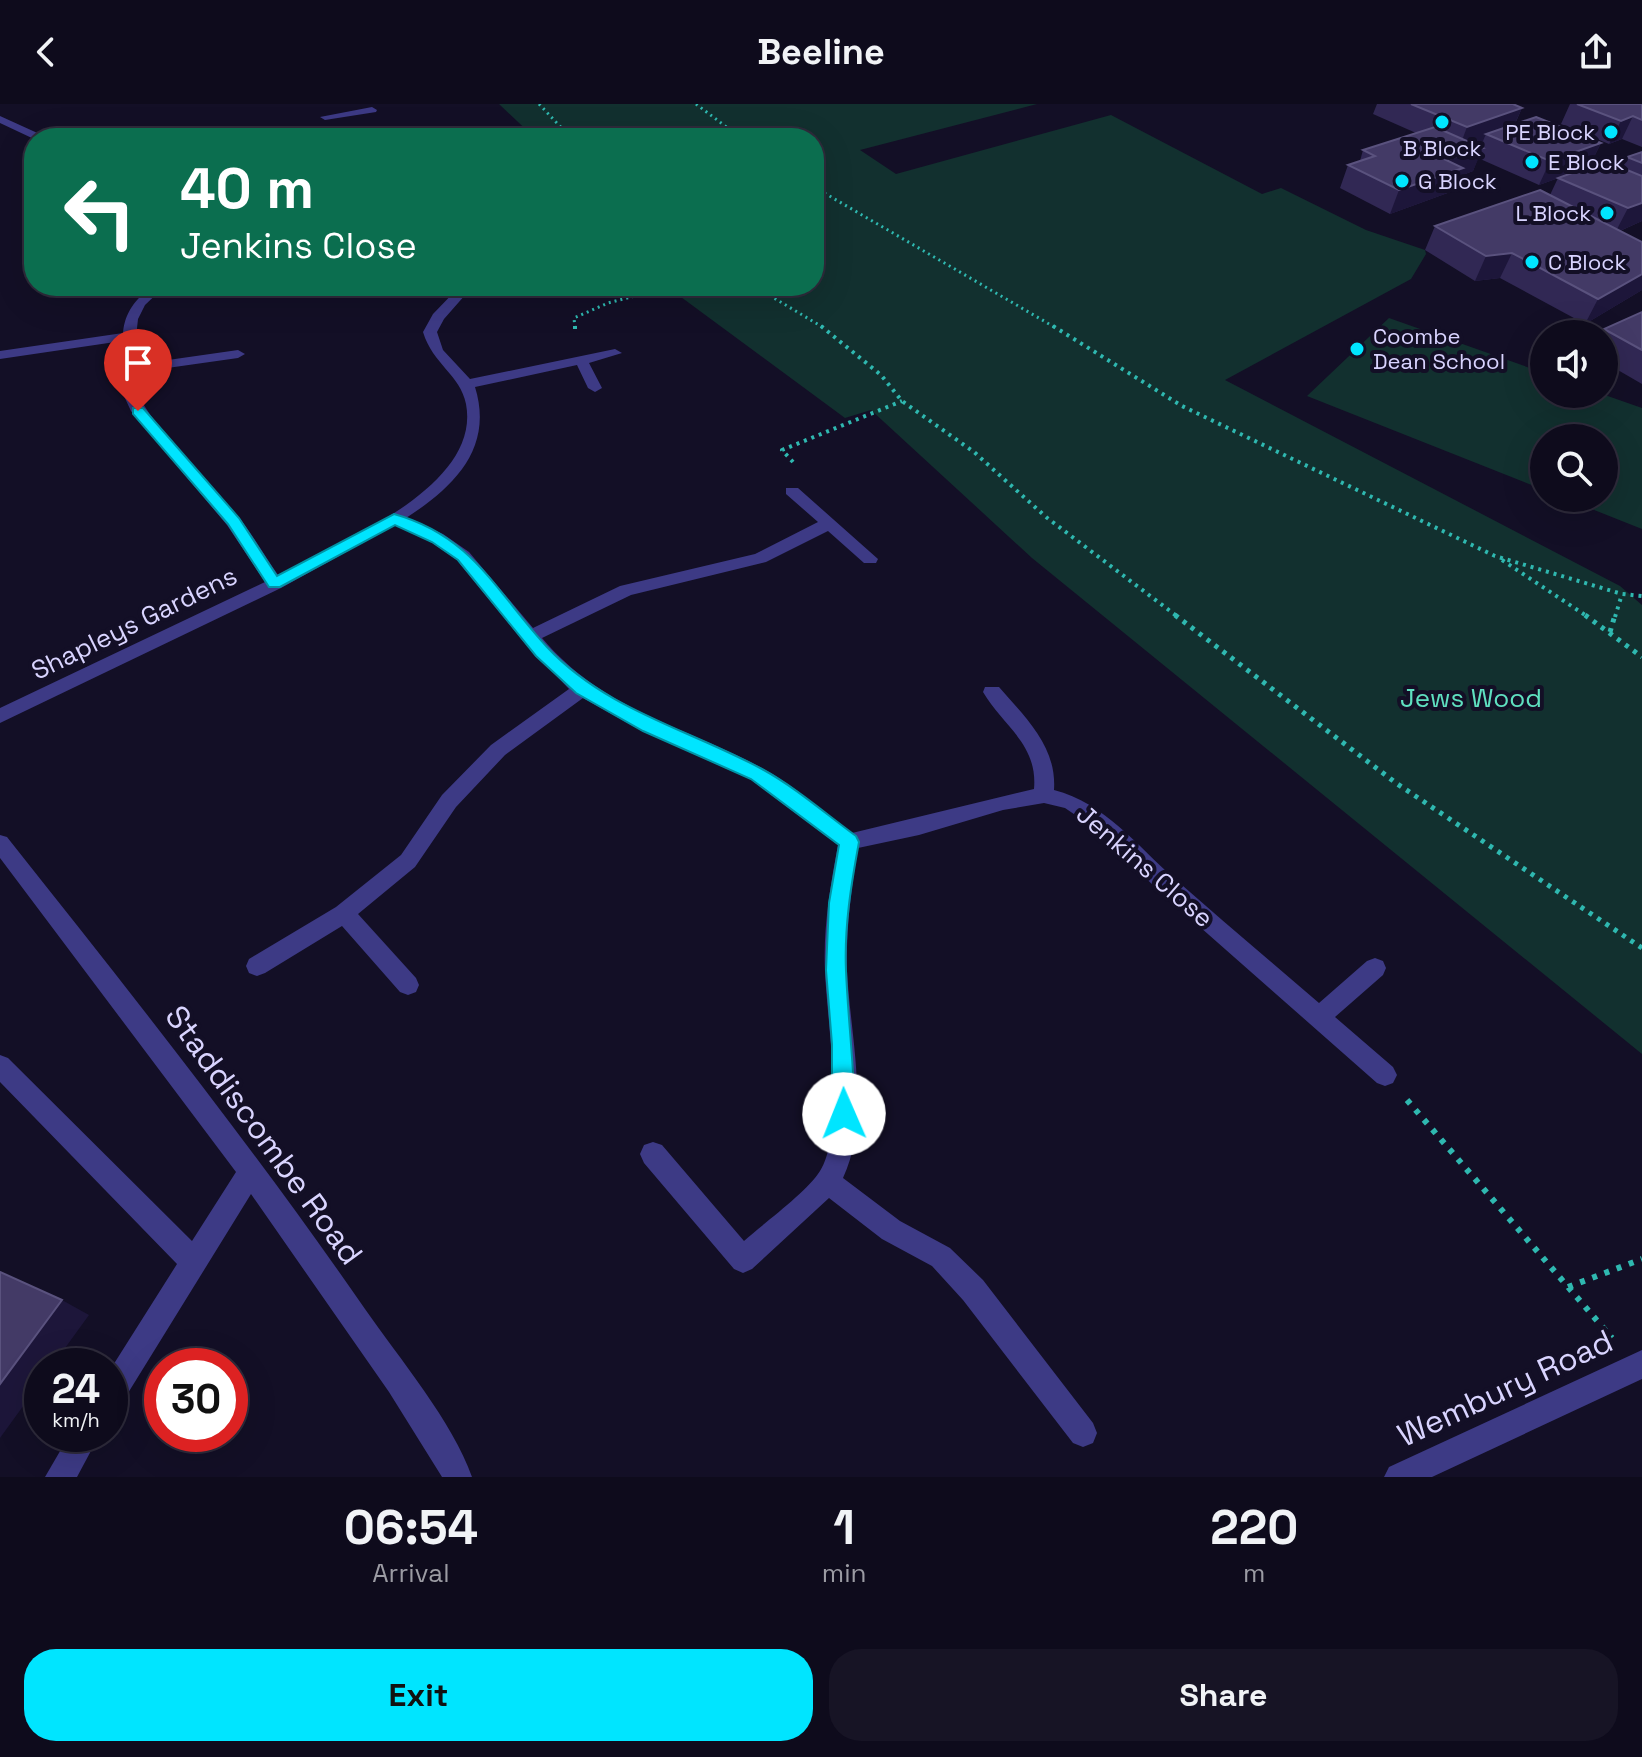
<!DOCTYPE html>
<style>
:root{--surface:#0e0b1c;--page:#171425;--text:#f1f3f6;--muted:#9b9ba3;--line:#2e2b3b;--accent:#00e5ff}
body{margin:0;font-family:"Space Grotesk",sans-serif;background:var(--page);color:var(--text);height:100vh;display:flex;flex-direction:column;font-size:30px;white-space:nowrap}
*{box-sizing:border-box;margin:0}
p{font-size:26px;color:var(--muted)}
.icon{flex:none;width:44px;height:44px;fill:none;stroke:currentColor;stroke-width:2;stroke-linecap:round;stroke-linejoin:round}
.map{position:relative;height:1373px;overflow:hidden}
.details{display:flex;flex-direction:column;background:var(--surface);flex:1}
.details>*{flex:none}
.hud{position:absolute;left:24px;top:24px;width:800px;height:168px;border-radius:32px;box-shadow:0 8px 32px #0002,0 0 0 2px var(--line);background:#0b6e4f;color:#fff;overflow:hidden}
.tools{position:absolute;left:1530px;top:216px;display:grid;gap:16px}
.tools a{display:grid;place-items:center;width:88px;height:88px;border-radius:50%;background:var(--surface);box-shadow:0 8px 32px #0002,0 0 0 2px var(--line);font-size:40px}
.speed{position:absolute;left:24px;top:1244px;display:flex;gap:16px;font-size:40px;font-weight:700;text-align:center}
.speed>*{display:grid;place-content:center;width:104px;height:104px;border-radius:50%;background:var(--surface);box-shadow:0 8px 32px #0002,0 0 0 2px var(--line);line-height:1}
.speed small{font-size:20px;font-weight:400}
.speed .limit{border:12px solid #d22;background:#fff;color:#111}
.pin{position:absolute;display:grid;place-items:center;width:68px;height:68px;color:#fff;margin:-82px -34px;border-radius:50% 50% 50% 0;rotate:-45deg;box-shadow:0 0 8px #0007}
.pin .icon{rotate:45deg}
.me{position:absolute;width:88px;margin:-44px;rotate:359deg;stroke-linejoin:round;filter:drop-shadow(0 0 6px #0008)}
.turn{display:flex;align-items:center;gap:28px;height:168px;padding:0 24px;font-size:36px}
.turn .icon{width:104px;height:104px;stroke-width:2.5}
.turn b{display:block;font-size:56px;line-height:68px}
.eta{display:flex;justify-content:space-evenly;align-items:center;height:136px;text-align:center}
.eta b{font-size:48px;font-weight:700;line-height:56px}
.button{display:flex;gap:16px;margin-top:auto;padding:16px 24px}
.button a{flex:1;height:92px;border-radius:32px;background:var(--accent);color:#111;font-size:32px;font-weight:700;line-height:92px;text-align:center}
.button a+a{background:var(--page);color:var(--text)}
header{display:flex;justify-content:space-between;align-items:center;height:104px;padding:0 24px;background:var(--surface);font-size:36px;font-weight:700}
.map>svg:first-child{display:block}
.green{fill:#12302f}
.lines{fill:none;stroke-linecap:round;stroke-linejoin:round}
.path-far3{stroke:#2fb8b0;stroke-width:3;stroke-dasharray:2 4;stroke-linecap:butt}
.path-far2{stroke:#2fb8b0;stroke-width:4;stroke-dasharray:3 5;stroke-linecap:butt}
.path-far1{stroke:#2fb8b0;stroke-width:5;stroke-dasharray:4 6;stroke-linecap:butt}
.path{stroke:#2fb8b0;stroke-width:6;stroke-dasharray:5 8;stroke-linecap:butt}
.minor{fill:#3d3a85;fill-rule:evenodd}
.wall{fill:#312854}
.shaded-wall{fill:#1d163a}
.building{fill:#433a66;stroke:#5a527e;stroke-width:2}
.route{fill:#00e5ff;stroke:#0095a6;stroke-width:2}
.poi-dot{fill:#00e5ff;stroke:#130f26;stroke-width:3}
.labels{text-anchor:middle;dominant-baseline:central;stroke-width:8;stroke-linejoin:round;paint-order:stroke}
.far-poi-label{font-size:22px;fill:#d9d4ff;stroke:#130f26;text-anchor:start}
.street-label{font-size:26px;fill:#d9d4ff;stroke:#130f26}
.park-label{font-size:26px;fill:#5fe0c0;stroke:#130f26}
.near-street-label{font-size:32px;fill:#d9d4ff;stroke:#130f26}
</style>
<header><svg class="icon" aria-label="back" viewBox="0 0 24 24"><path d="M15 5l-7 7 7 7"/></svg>Beeline<svg class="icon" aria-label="share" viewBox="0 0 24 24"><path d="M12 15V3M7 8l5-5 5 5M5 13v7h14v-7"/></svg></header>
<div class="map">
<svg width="1642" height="1373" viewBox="0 0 1642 1373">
<rect width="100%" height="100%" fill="#130f26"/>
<path class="green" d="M 499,0 L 1037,0 L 860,46 L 896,70 L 1111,11 L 1262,90 L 1281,84 L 1366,126 L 1425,146 L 1426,150 L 1411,175 L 1225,276 L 1620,482 L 1642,501 L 1642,950 L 1032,454 L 871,306 L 845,314 L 666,182 L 814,182 L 814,34 L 535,34 Z
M 1389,214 L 1544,269 L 1544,290 L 1602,290 L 1642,304 L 1642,425 L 1564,394 L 1604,394 L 1604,334 L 1544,334 L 1544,386 L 1307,292 Z"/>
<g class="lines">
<path class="path-far3" d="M 539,0 L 571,34
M 696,0 L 741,34
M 814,83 L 1056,224
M 754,182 L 824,224
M 575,224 L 574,214 L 608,199 L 673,182"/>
<path class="path-far2" d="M 575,222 L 575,228
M 821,222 L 881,271 L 902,297 L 974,348 L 1046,413 L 1178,513
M 1053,222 L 1182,302 L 1495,452 L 1622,490 L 1642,492
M 793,358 L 782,346 L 902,297
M 1502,456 L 1588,513
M 1615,513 L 1622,490"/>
<path class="path-far1" d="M 1175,511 L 1396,679 L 1642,844
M 1585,511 L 1642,553
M 1610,528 L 1615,511"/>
<path class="path" d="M 1407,996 L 1612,1234
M 1568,1183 L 1642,1155"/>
<path class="minor" d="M 372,3 L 377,6 L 376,8 L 325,16 L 320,13 Z
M 0,12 L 44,32 L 45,34 L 34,35 L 0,19 Z
M 151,182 L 165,182 L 145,201 L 138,215 L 133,261 L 238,246 L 245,250 L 238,254 L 132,269 C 129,301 213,383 236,410 C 252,429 264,451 278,471 C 336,440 482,384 466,300 C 460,270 433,261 423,228 L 433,210 L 460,182 L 473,182 L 444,215 L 437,228 L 443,246 L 470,275 L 615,245 L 622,249 L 589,259 L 602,284 L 595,288 L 588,284 L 577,261 L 475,283 C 494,344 454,383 406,414 L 443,430 L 469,448 L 533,524 L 620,482 L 755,450 L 818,418 L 786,390 L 786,384 L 798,384 L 878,455 L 876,459 L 864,459 L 828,427 L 766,458 L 631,491 L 542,534 C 604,607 682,621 762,664 C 794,681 823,708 852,729 L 1034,685 C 1038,640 1003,622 983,588 L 985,583 L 999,583 C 1025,613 1057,642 1054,686 C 1105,699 1137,742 1175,775 C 1223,817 1271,858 1319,899 L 1367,857 L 1375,854 L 1383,857 L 1386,864 L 1383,871 L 1335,913 L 1393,963 L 1397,971 L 1393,979 L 1385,982 L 1377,979 L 1158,786 L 1093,723 L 1065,704 L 1044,699 L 1003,706 L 919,731 L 858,744 C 851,785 846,825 847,867 C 850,930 871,1015 843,1074 L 900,1117 L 950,1144 L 983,1176 L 1093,1319 L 1097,1329 L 1093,1339 L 1083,1343 L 1073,1339 L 963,1196 L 932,1162 L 882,1135 L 829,1094 L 752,1165 L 743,1169 L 734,1165 L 644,1059 L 640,1050 L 644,1041 L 653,1038 L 662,1041 L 744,1137 C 764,1119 807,1088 820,1067 C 845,1028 827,915 825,868 C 823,825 830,783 838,741 L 750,675 L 642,627 L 583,594 L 505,651 L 456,703 L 415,763 L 358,810 L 416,874 L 419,881 L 416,888 L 408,891 L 400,888 L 342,822 L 265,869 L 257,872 L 249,869 L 246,862 L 249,855 L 336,803 L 401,751 L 442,691 L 491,641 L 569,585 L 523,537 L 457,456 L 431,438 L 395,421 L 281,484 L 0,619 L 0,604 L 265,478 L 227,421 L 131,307 L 117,277 L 122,237 L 0,255 L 0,247 L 123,229 C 125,207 136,196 151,182 Z
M 0,731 L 7,733 C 130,888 253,1043 365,1205 C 399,1254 453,1318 472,1373 L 442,1373 L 389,1288 L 251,1090 L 120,1302 L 110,1306 L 110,1266 L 177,1160 L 0,978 L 0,951 L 8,954 L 192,1137 L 236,1068 L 0,754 Z
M 1642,1246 L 1642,1275 L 1432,1373 L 1384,1373 L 1389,1363 Z
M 70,1330 L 100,1330 L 77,1373 L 45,1373 Z"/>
</g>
<path class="wall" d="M 1377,0 L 1513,0 L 1522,4 L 1515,20 L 1601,39 L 1589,63 L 1539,81 L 1478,54 L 1473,67 L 1460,72 L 1453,87 L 1390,110 L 1340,84 L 1348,61 L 1360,57 L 1363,46 L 1416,29 L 1373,10 Z
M 1570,0 L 1642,0 L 1642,43 L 1622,35 L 1609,40 L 1561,20 Z
M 1642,48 L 1642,117 L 1620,127 L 1642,138 L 1642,186 L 1585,220 L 1500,174 L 1475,177 L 1425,146 L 1435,122 L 1550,91 L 1558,74 L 1622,64 L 1627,53 Z
M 1642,208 L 1642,280 L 1604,258 L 1604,230 L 1601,230 L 1604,225 Z"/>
<path class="shaded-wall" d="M 1522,4 L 1512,26 L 1486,30 L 1483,37 L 1458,47 L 1467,23 Z
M 1633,12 L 1622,35 L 1609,40 L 1621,17 Z
M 1601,39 L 1589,63 L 1539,81 L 1550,57 Z
M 1483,44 L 1473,67 L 1460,72 L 1453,87 L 1390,110 L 1399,86 L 1446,56 Z
M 1642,99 L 1642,117 L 1615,129 L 1628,104 Z
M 1512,149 L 1500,174 L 1475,177 L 1486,152 Z
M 1642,170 L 1642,186 L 1585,220 L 1598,195 Z
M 62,1196 L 89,1211 L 52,1262 L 42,1262 L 42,1276 L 0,1334 L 0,1280 Z"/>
<path class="building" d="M 1411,0 L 1513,0 L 1522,4 L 1467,23 Z
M 1577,0 L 1642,0 L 1642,16 L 1633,12 L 1621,17 Z
M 1536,13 L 1601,39 L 1550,57 L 1486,30 Z
M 1435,23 L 1483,44 L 1446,56 L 1463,64 L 1399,86 L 1348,61 L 1375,52 L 1363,46 Z
M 1642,48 L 1642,59 L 1627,53 Z
M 1605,57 L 1642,72 L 1642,99 L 1628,104 L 1558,74 Z
M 1540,86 L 1642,138 L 1642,170 L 1598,195 L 1512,149 L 1486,152 L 1435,122 Z
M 1642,208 L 1642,246 L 1604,225 Z
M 0,1168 L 62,1196 L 0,1280 Z"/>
<path class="route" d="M 133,304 L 143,304 L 239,414 L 277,472 L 394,410 C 473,432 496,488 547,543 C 606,606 688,625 762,665 C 795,683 826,710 856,732 L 859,738 C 851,781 844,824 846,867 C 848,915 854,962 855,1010 L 851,1017 L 844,1021 L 836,1017 L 832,1010 L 832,940 L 826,866 L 829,799 L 839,741 L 751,675 L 643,627 L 576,589 L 536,552 L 458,456 L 432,438 L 395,421 L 280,483 L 269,483 L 228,420 L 133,310 Z"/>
<g class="poi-dot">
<circle cx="1442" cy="18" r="8"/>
<circle cx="1611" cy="28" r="8"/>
<circle cx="1532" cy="58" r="8"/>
<circle cx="1402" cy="77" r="8"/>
<circle cx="1607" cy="109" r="8"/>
<circle cx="1532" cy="158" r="8"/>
<circle cx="1357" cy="245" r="8"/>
</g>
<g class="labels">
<g class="far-poi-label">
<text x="1595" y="28" text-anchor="end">PE Block</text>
<text x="1442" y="44" text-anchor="middle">B Block</text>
<text x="1548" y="58">E Block</text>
<text x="1418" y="77">G Block</text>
<text x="1591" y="109" text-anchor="end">L Block</text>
<text x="1548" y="158">C Block</text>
<text x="1373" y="232">Coombe<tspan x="1373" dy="25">Dean School</tspan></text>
</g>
<g class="street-label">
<text transform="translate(134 519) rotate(-26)">Shapleys Gardens</text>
<text transform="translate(1145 762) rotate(41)">Jenkins Close</text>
</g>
<g class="park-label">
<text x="1471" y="594">Jews Wood</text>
</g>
<g class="near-street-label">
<text transform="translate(264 1031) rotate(54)">Staddiscombe Road</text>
<text transform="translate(1505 1284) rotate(-25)">Wembury Road</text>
</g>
</g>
</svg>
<div class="tools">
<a><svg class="icon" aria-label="sound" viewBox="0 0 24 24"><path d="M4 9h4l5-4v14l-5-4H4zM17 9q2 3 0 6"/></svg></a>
<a><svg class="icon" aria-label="search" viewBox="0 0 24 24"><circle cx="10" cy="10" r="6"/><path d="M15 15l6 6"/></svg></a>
</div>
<div class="speed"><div>24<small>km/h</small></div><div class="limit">30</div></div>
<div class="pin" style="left:138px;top:307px;background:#d93025"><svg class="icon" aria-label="arrive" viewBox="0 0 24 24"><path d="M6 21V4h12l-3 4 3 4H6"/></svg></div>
<svg class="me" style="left:844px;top:1010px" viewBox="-20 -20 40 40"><circle r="19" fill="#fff"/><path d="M0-13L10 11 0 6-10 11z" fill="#00e5ff"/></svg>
<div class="hud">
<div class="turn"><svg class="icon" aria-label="left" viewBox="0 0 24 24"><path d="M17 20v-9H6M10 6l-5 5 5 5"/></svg><div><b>40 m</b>Jenkins Close</div></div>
</div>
</div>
<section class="details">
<div class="eta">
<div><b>06:54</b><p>Arrival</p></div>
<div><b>1</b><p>min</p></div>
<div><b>220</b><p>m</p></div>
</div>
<div class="button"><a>Exit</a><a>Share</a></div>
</section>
